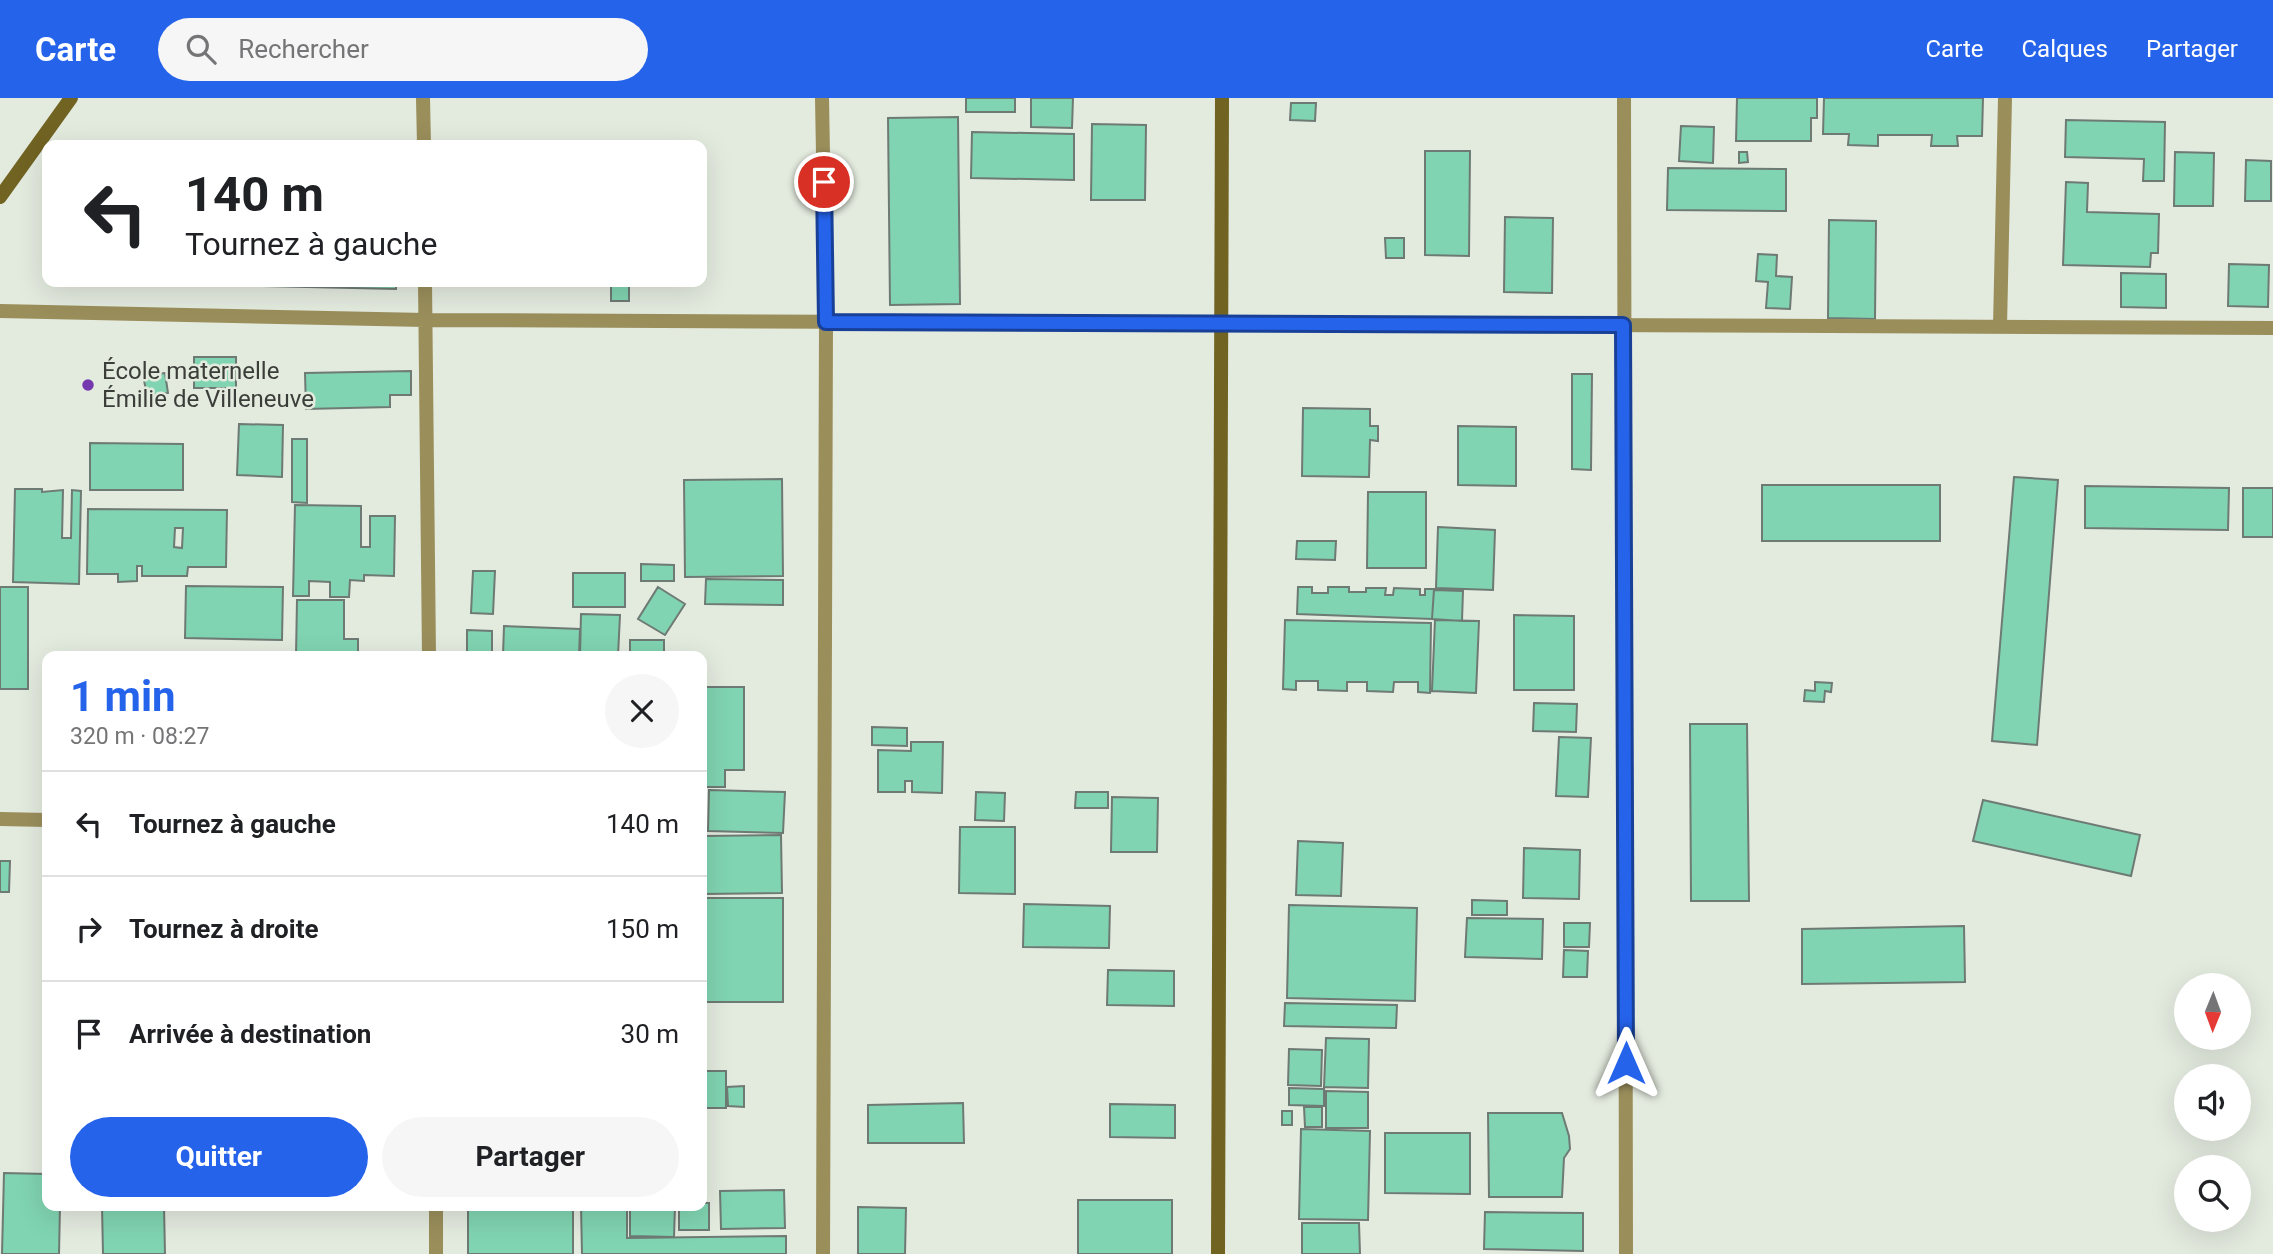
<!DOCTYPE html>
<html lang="fr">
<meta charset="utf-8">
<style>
:root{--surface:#fff;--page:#f6f6f6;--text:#202124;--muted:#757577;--line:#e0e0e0;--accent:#2563eb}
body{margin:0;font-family:Roboto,sans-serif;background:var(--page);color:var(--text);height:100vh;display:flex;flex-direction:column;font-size:26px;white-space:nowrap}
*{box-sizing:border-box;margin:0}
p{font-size:23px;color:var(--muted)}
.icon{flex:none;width:38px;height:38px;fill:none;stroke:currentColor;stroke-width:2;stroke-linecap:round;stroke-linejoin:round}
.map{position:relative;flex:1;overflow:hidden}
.details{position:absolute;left:42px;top:553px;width:665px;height:560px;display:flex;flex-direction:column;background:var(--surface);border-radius:14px;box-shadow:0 7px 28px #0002}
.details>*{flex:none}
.hud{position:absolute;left:42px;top:42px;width:665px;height:147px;border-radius:14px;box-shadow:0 7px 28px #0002;background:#fff;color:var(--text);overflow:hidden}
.needle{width:46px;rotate:181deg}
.fabs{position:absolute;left:2174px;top:875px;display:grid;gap:14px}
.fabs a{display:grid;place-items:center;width:77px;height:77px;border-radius:50%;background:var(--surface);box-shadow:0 7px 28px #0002;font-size:35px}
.pin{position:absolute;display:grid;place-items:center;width:60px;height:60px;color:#fff;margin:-30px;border:4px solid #fff;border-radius:50%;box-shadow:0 2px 7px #0007}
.me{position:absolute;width:77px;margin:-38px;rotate:0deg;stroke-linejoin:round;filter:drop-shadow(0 0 5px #0008)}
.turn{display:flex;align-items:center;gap:24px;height:147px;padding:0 28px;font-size:32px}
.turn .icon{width:91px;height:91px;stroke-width:2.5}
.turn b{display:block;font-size:49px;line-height:60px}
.round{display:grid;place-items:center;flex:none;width:74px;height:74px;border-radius:37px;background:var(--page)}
.overview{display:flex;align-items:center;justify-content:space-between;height:119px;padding:0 28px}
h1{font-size:42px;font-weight:700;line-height:52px;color:var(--accent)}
.primary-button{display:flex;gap:14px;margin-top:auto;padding:14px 28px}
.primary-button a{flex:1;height:80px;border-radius:42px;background:var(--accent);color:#fff;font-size:28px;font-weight:700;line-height:80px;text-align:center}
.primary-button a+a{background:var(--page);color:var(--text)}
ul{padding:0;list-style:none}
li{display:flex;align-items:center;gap:21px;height:105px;padding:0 28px;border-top:2px solid var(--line)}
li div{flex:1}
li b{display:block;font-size:26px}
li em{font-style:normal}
header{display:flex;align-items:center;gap:42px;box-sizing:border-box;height:98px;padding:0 35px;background:var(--accent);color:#fff}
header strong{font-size:33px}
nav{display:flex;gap:38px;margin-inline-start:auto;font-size:24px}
.search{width:490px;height:63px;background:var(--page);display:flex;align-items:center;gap:18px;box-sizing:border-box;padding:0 24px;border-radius:38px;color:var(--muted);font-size:26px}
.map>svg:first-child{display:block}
.building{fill:#80d4b1;stroke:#6e7a74;stroke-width:2;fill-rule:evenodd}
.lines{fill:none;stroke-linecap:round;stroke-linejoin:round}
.street{stroke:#9a8e5b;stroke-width:14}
.secondary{stroke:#716322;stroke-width:14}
.route-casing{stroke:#184099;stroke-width:18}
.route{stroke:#2563eb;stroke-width:12}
.poi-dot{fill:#7539af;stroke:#e3eade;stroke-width:2.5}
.labels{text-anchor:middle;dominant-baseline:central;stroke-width:5;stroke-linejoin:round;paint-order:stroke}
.poi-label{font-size:24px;fill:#3b3d39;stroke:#e3eade;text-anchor:start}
</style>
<header>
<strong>Carte</strong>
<div class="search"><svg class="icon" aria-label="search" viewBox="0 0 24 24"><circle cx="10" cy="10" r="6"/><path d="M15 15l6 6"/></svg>Rechercher</div>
<nav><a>Carte</a><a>Calques</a><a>Partager</a></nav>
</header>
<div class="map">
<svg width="2273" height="1156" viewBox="0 0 2273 1156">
<rect width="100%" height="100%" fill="#e3eade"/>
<path class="building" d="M 966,0 L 1015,0 L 1015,14 L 966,14 Z
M 1031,0 L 1073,0 L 1072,30 L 1031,29 Z
M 1737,0 L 1817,0 L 1817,20 L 1811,20 L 1811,43 L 1736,43 Z
M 1824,0 L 1983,0 L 1982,38 L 1957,38 L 1958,48 L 1931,48 L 1932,37 L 1878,37 L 1878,48 L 1848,47 L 1849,36 L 1823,36 Z
M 1291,5 L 1316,5 L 1315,23 L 1290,22 Z
M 958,19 L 960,206 L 890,207 L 888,20 Z
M 2066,22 L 2165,24 L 2164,83 L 2143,83 L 2144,61 L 2065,59 Z
M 1092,26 L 1146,27 L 1145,102 L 1091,102 Z
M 1681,28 L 1714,29 L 1713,65 L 1679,63 Z
M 972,34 L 1074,36 L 1074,82 L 971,80 Z
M 1425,53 L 1470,53 L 1469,158 L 1425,157 Z
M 1739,54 L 1747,54 L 1748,64 L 1739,65 Z
M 2175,54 L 2214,55 L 2213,108 L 2174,108 Z
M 2246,62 L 2271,63 L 2271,103 L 2245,103 Z
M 1668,70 L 1786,71 L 1786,113 L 1667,112 Z
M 2066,84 L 2088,85 L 2087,114 L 2159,116 L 2158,155 L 2151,155 L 2150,169 L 2063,167 Z
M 1505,119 L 1553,120 L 1552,195 L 1504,194 Z
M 1829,122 L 1876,123 L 1875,221 L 1828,220 Z
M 1385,140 L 1404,140 L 1404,160 L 1386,160 Z
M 1758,156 L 1777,157 L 1776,178 L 1792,179 L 1790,211 L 1766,210 L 1768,184 L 1756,183 Z
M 2229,166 L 2269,167 L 2268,209 L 2228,208 Z
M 2121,175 L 2166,176 L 2166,210 L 2121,209 Z
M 263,184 L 396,184 L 396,191 L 263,188 Z
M 517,184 L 582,184 L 582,187 L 517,185 Z
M 611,184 L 629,184 L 629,203 L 611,203 Z
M 194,259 L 236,259 L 236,290 L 194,290 Z
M 411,273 L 411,297 L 390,297 L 390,309 L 306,311 L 305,275 Z
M 165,275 L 168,295 L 147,298 L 143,277 Z
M 1572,276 L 1592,276 L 1591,372 L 1572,371 Z
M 1303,310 L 1370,311 L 1370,328 L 1378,328 L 1378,343 L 1370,342 L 1369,379 L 1302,378 Z
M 239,326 L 283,327 L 282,379 L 237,377 Z
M 1458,328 L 1516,329 L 1516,388 L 1458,387 Z
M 292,341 L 307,341 L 307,405 L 292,404 Z
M 90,345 L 183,346 L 183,392 L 90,392 Z
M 2014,379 L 2058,382 L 2037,647 L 1992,643 Z
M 782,381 L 783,478 L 685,479 L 684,382 Z
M 1762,387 L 1940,387 L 1940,443 L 1762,443 Z
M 2085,388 L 2229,390 L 2228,432 L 2085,430 Z
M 2243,390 L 2273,390 L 2273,439 L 2243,439 Z
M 15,391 L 42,391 L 42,394 L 63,392 L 62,440 L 71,440 L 72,392 L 81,393 L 79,486 L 13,484 Z
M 1368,394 L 1426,394 L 1426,470 L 1367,470 Z
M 295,407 L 361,408 L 361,449 L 370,449 L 370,418 L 395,418 L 394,478 L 364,477 L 364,483 L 350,482 L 349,499 L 330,499 L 330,484 L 309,483 L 309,498 L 293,498 Z
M 88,411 L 227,412 L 226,469 L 188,469 L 187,478 L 142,478 L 142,468 L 137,468 L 137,483 L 118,484 L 118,476 L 87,476 ZM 175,430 L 183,430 L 182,450 L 174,449 Z
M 1438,429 L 1495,432 L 1493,492 L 1436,490 Z
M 1297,443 L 1336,443 L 1335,462 L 1296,461 Z
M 641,466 L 674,467 L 674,483 L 641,483 Z
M 473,473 L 495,473 L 493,516 L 471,515 Z
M 573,475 L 625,475 L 625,509 L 573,509 Z
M 706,481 L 783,482 L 783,507 L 705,506 Z
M 186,488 L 283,489 L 282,542 L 185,540 Z
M 0,489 L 28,489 L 28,591 L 0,591 Z
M 658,489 L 685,506 L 665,537 L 638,521 Z
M 1298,489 L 1312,489 L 1312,495 L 1328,495 L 1328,489 L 1349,489 L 1349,494 L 1366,494 L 1366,490 L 1386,490 L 1385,497 L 1393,497 L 1394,490 L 1420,491 L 1420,497 L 1425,497 L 1425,491 L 1434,491 L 1432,521 L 1297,516 Z
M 1434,492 L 1463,493 L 1462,523 L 1432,521 Z
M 297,502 L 344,502 L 344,541 L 358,541 L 358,558 L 296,558 Z
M 581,516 L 620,517 L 618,558 L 580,558 Z
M 1514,517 L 1574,518 L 1574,592 L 1514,592 Z
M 1285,522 L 1431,525 L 1430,595 L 1418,594 L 1418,584 L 1394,584 L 1393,594 L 1367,593 L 1367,584 L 1347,584 L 1347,593 L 1318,592 L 1318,583 L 1296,583 L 1296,592 L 1283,591 Z
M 1435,522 L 1479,523 L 1476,595 L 1432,593 Z
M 504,528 L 580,531 L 579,558 L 503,558 Z
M 467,532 L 492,533 L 492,558 L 467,558 Z
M 630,542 L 664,542 L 664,558 L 630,558 Z
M 1815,584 L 1832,585 L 1831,594 L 1825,593 L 1824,604 L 1804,603 L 1805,592 L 1815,593 Z
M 702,589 L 744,589 L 744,672 L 725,672 L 725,689 L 702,689 Z
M 1534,605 L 1577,606 L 1576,634 L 1533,633 Z
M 1690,626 L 1747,626 L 1749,803 L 1691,803 Z
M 872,629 L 907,630 L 907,648 L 872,647 Z
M 1559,639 L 1591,640 L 1588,699 L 1556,698 Z
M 911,644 L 943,644 L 942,695 L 912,694 L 912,683 L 905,683 L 905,694 L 878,694 L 878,652 L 911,653 Z
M 709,692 L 785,694 L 783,735 L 708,733 Z
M 976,694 L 1005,695 L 1004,723 L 975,722 Z
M 1076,694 L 1108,694 L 1108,710 L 1075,710 Z
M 1112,699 L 1158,700 L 1157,754 L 1111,754 Z
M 1983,702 L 2140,737 L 2131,778 L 1973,743 Z
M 960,729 L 1015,729 L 1015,796 L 959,795 Z
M 781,737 L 782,795 L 704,796 L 704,738 Z
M 1298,743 L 1343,745 L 1341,798 L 1296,797 Z
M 1524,750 L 1580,752 L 1579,801 L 1523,800 Z
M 0,763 L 10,763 L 9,794 L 0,794 Z
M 702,800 L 783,800 L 783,904 L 702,904 Z
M 1472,802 L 1507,803 L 1507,817 L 1472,817 Z
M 1024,806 L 1110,808 L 1109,850 L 1023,849 Z
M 1289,807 L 1417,810 L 1415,903 L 1287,900 Z
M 1467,820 L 1543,821 L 1542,861 L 1465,859 Z
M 1564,825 L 1590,825 L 1589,849 L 1564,849 Z
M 1964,828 L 1965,884 L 1802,886 L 1802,831 Z
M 1564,852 L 1588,853 L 1587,879 L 1563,879 Z
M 1108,872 L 1174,873 L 1174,908 L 1107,907 Z
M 1285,905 L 1397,907 L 1396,930 L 1284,928 Z
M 1326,940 L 1369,941 L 1368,990 L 1324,989 Z
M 1289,951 L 1322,952 L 1321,988 L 1288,987 Z
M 702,973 L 726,973 L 726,1010 L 702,1010 Z
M 744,988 L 744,1009 L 728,1008 L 727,989 Z
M 1289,990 L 1324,991 L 1324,1008 L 1289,1007 Z
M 1326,993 L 1368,994 L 1368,1030 L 1326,1030 Z
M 963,1005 L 964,1045 L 868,1045 L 868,1007 Z
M 1110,1006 L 1175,1007 L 1175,1040 L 1110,1039 Z
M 1304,1009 L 1322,1009 L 1322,1029 L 1305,1029 Z
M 1282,1013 L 1292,1013 L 1292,1027 L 1282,1027 Z
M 1488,1015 L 1562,1015 L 1569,1038 L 1570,1051 L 1564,1060 L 1562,1099 L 1489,1099 Z
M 1301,1031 L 1370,1033 L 1368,1122 L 1299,1121 Z
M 1385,1035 L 1470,1035 L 1470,1096 L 1385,1095 Z
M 4,1075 L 47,1076 L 47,1108 L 60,1108 L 59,1156 L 2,1156 Z
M 784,1092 L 785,1130 L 721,1131 L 720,1093 Z
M 1078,1102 L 1172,1102 L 1172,1156 L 1078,1156 Z
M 702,1105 L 709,1105 L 709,1132 L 679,1132 L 679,1108 L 702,1108 Z
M 102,1108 L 164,1108 L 165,1156 L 103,1156 Z
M 468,1108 L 573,1108 L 573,1156 L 468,1156 Z
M 581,1108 L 627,1108 L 627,1140 L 786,1138 L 786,1156 L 582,1156 Z
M 630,1108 L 675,1108 L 674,1139 L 630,1138 Z
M 858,1109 L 906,1110 L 905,1156 L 858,1156 Z
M 1485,1114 L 1583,1115 L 1583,1153 L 1484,1151 Z
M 1302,1125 L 1359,1125 L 1360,1156 L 1302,1156 Z"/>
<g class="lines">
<path class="street" d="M 423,0 L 424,47
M 822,0 L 826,224 L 823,1156
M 1624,0 L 1626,1156
M 425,184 L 429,558
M 0,213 L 425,222 L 2273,230
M 2000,229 L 2005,0
M 0,721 L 47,722
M 436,1108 L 436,1156"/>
<path class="secondary" d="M 0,99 L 71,0
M 1218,1156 L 1222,0"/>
</g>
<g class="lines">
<g class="route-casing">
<path id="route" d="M 824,84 L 826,224 L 1623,227 L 1626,965"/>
</g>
<use href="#route" class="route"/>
</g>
<circle class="poi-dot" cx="88" cy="287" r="7"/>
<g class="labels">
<g class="poi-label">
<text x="102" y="273">École maternelle<tspan x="102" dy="28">Émilie de Villeneuve</tspan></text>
</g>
</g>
</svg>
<div class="fabs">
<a><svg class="needle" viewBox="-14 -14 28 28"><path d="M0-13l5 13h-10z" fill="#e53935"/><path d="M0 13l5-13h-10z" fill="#757577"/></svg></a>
<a><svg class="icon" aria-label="sound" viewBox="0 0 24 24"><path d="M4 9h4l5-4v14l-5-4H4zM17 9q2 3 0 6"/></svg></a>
<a><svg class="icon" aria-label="search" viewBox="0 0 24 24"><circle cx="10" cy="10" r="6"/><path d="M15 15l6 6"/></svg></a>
</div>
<div class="pin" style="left:824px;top:84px;background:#d93025"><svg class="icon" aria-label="arrive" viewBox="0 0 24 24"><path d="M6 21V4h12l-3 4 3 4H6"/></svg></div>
<svg class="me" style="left:1626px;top:965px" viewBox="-20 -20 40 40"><path d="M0-17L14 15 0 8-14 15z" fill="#2563eb" stroke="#fff" stroke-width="4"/></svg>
<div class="hud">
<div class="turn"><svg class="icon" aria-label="left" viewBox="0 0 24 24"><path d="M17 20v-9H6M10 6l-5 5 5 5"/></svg><div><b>140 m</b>Tournez à gauche</div></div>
</div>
<section class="details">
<div class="overview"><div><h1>1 min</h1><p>320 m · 08:27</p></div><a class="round"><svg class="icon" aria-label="close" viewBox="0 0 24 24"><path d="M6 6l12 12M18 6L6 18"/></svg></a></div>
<ul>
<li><svg class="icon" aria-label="left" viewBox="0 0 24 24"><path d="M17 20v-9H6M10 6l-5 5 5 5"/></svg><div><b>Tournez à gauche</b></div><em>140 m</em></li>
<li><svg class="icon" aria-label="right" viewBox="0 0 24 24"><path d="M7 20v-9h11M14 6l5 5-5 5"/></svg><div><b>Tournez à droite</b></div><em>150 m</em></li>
<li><svg class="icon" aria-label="arrive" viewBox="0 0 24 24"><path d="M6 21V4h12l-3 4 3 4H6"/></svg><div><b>Arrivée à destination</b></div><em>30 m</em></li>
</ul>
<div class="primary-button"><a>Quitter</a><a>Partager</a></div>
</section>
</div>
